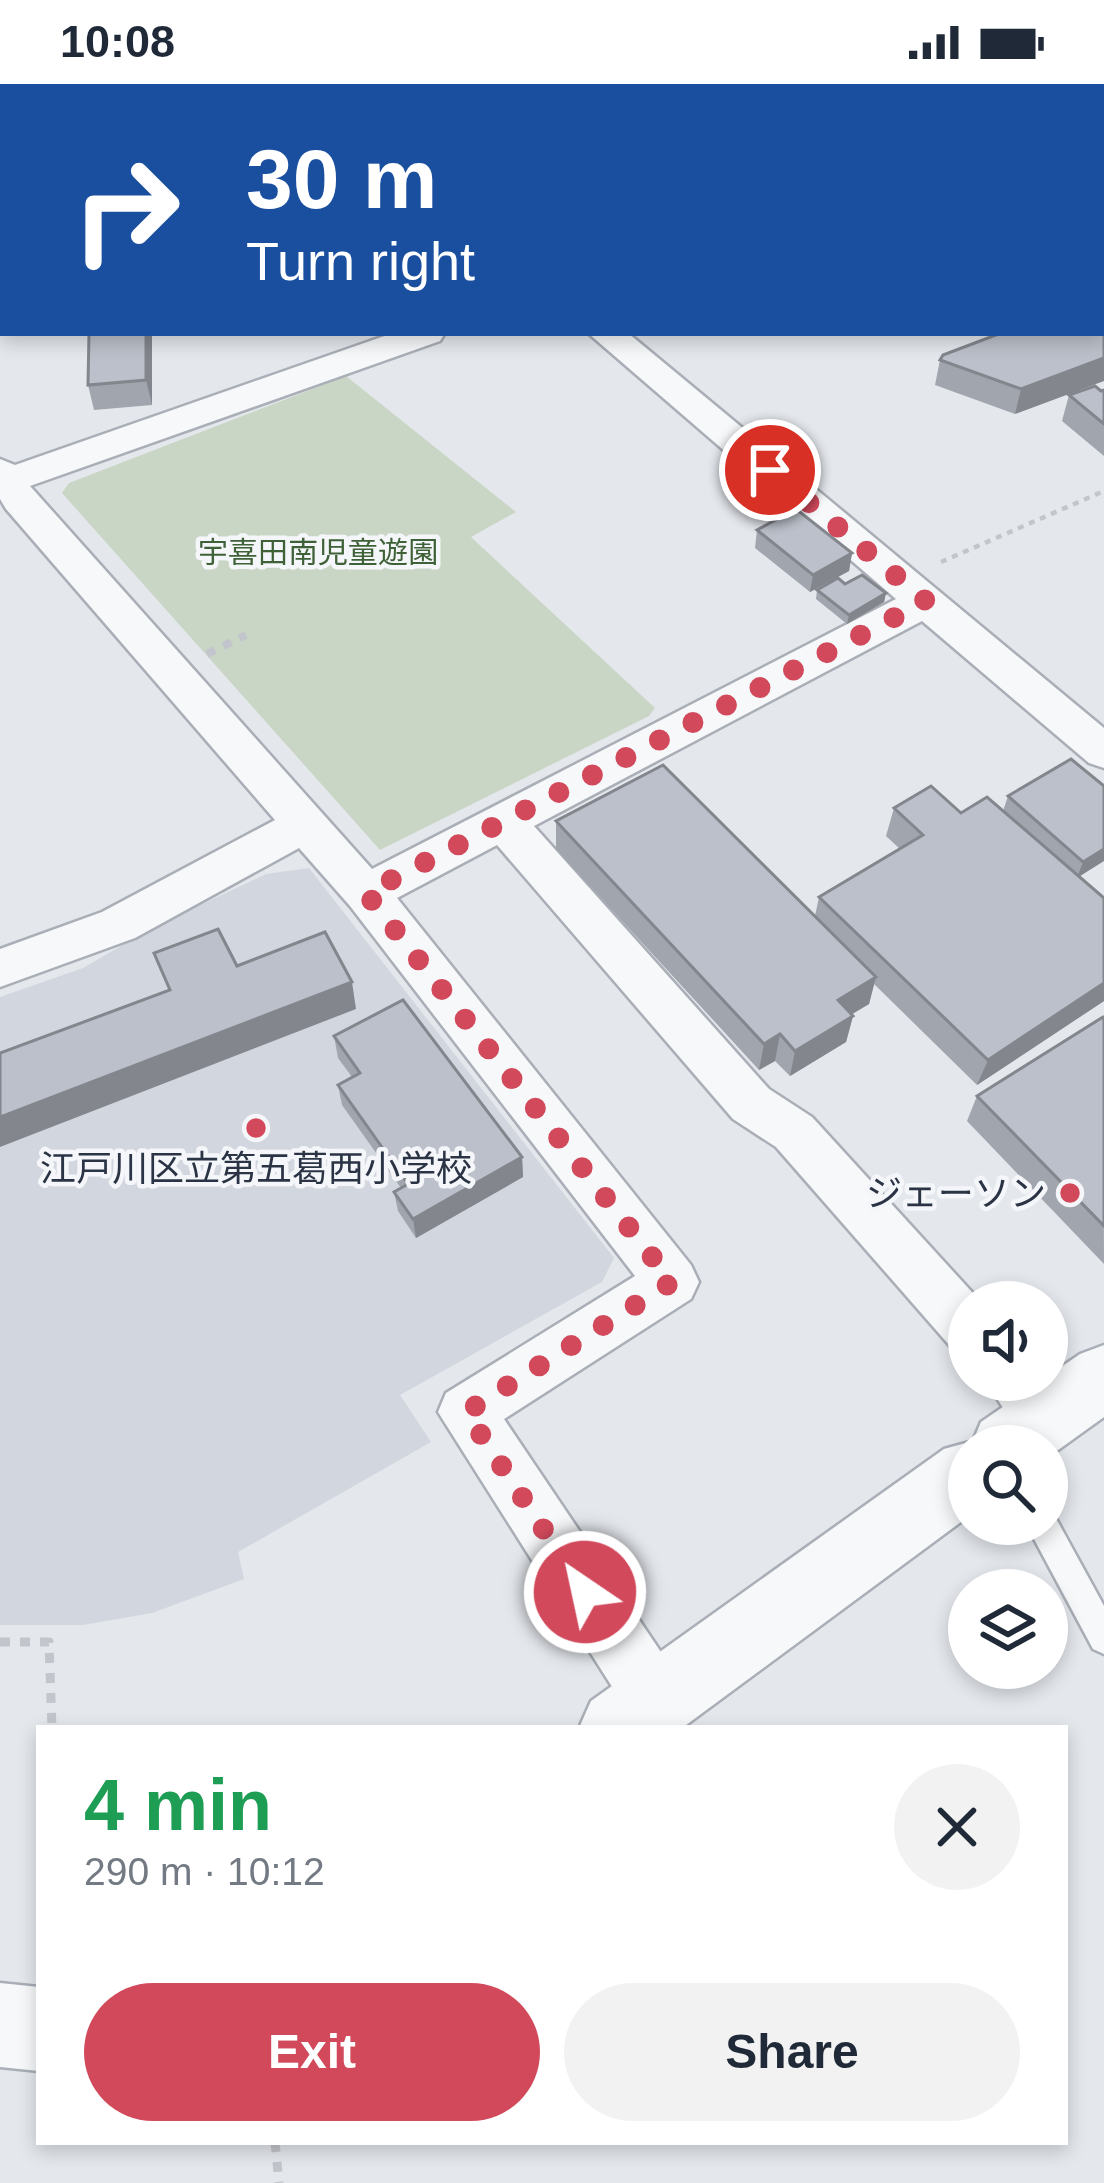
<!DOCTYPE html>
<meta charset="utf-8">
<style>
:root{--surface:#fff;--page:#f2f2f3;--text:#1f2937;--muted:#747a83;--accent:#d1495b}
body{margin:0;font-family:Helvetica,"Noto Sans JP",sans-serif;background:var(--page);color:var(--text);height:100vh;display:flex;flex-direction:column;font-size:45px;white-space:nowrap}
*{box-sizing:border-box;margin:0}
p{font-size:39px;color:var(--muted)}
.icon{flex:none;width:66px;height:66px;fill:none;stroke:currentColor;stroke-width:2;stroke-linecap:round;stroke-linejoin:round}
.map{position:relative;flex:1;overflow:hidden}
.side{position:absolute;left:36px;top:1641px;width:1032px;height:420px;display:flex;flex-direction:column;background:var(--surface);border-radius:0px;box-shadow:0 6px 18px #0003}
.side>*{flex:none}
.top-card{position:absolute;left:0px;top:0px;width:1104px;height:252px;box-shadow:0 6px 18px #0003;background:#1a4fa0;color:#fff;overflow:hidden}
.controls{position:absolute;left:948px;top:1197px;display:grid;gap:24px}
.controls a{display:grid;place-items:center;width:120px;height:120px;border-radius:50%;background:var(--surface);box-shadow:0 6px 18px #0003;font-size:60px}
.pin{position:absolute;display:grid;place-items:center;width:102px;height:102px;color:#fff;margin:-51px;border:6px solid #fff;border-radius:50%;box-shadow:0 3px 12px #0007}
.me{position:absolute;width:132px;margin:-66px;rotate:326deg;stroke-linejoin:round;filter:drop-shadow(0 0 9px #0008)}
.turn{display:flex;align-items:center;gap:42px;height:252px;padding:0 48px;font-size:54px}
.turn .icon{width:156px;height:156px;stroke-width:2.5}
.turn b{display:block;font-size:84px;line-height:102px}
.round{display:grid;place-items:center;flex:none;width:126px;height:126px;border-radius:63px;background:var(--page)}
.headline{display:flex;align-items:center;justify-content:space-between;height:204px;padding:0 48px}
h1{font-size:72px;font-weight:600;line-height:90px;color:#1e9e55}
.cta{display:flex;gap:24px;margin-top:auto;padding:24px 48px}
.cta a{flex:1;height:138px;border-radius:72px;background:var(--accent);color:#fff;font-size:48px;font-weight:600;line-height:138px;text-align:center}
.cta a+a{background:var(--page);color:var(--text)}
.status{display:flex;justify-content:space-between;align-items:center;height:84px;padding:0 60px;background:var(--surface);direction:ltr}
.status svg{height:33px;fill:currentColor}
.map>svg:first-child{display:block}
.built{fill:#d2d6de}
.green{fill:#c9d6c5}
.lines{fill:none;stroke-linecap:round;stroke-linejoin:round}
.service-casing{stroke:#a9aeb7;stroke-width:5}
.minor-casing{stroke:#a9aeb7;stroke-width:5}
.tertiary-casing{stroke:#a9aeb7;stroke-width:5}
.primary-casing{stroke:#a3abb8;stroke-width:4}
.path-far2{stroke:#c2c5cb;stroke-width:4.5;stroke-dasharray:6 6;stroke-linecap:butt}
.path-far1{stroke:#c2c5cb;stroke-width:8;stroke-dasharray:9 9;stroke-linecap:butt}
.path{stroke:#c2c5cb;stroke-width:9;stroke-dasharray:10 10;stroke-linecap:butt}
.service{fill:#f7f8fa;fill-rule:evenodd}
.minor{fill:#f7f8fa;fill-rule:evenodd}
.tertiary{fill:#f7f8fa;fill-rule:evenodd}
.primary{fill:#fff;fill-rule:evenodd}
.wall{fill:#a1a5ae}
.shaded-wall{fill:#83868d}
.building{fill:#bbc0ca;stroke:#83868d;stroke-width:3}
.route{stroke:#d1495b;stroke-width:21;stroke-dasharray:0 37.8}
.poi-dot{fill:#d1495b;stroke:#f4f6f9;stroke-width:4.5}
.labels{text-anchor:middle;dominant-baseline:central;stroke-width:9;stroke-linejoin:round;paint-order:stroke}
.far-park-label{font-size:30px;fill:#3f6138;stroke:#f4f6f9}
.poi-label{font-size:36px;fill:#2b3445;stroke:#f4f6f9}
</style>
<div class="status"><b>10:08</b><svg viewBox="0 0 49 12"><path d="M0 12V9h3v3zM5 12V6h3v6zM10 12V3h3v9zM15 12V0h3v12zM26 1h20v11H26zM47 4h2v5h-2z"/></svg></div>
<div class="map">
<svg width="1104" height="2099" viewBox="0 0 1104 2099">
<rect width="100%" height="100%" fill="#e4e7ec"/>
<path class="built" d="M 309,784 L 614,1174 L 602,1198 L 400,1311 L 431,1358 L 238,1468 L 244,1495 L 152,1529 L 83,1541 L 0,1541 L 0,913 L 83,884 L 154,843 L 266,790 Z"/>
<path class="green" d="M 346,292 L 516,428 L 471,453 L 655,624 L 649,632 L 380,766 L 62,409 L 69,399 Z"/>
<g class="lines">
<g class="service-casing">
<path id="service" d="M 1047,1427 L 1053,1429 L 1104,1522 L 1104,1570 L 1093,1565 L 1026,1440 L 1047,1440 Z"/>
</g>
<g class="minor-casing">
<path id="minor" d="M 294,0 L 325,0 L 327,3 L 296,3 Z
M 949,0 L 981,0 L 983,3 L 951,3 Z
M 1,34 L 3,113 L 0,114 L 0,34 Z
M 393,249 L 445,249 L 440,257 L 30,402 L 372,785 L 896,515 L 588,249 L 628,249 L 1104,644 L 1104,684 L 1089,679 L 922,537 L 534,742 L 769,1005 L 812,1033 L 981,1218 L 969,1218 L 969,1269 L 950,1262 L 776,1063 L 733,1035 L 497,761 L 397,814 L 691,1181 L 699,1198 L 691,1215 L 504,1335 L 679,1595 L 688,1617 L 679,1639 L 667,1644 L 635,1639 L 438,1328 L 446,1309 L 635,1192 L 350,822 L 299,764 L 135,854 L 0,903 L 0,865 L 102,828 L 275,736 L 6,425 L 0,415 L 0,375 L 15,381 Z
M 1047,1291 L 1068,1314 L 1076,1333 L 1068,1352 L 1048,1360 C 1019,1348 1000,1324 987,1296 L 1047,1296 Z"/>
</g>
<g class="tertiary-casing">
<path id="tertiary" d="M 1104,1261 L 1104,1333 L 1047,1374 L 1047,1362 L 969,1362 L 969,1432 L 682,1644 L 579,1644 L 591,1617 L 944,1365 L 973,1357 L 981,1338 L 1080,1270 Z
M 0,1899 L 39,1903 L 39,1987 L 0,1983 Z"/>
</g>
<g class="primary-casing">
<path id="primary" d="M 453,0 L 499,0 L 501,3 L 455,3 Z
M 1101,221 L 1104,222 L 1104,250 L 1101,249 Z"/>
</g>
<path class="path-far2" d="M 941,478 L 1104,407"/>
<path class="path-far1" d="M 207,570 L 246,551"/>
<path class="path" d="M 0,1558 L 49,1558 L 52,1644
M 275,2058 L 279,2099"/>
<use href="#service" class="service"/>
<use href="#minor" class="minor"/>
<use href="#tertiary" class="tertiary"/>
<use href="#primary" class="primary"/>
</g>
<path class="wall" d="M 744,0 L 924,0 L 923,3 L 748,3 Z
M 1104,238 L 1015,330 L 935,301 L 940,276 Z
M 89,249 L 152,249 L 152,321 L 94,326 L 88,301 Z
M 1104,306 L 1104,372 L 1062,337 L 1069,311 Z
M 757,446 L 852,469 L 849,487 L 810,508 L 755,464 Z
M 845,500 L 886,509 L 884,518 L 847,540 L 816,515 L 817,506 Z
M 1104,702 L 1079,793 L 1104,814 L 1104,917 L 977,1001 L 874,900 L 869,920 L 851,930 L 853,932 L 846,958 L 790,992 L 775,977 L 759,986 L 556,765 L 556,737 L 815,832 L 819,813 L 900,765 L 886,752 L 894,724 L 961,729 L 1003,727 L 1008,712 Z
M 1103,933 L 1104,1180 L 967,1037 L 977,1012 Z
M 334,952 L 522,1073 L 523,1093 L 416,1154 L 398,1127 L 394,1108 L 401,1104 L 342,1021 L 338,1001 L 352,993 L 338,974 Z"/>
<path class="shaded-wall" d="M 776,0 L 844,0 L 835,3 L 776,3 Z
M 901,0 L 924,0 L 923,3 L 892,3 Z
M 146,249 L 152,249 L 152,321 L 146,296 Z
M 1104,274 L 1104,297 L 1015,330 L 1021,305 Z
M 852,469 L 849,487 L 810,508 L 813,491 Z
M 886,509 L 884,518 L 847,540 L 849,531 Z
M 1104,765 L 1104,777 L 1077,794 L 1083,778 Z
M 876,893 L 869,920 L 831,943 L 838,916 Z
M 352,898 L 356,925 L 0,1063 L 0,1033 Z
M 1104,899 L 1104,917 L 977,1001 L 988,976 Z
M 853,932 L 846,958 L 790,992 L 795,967 Z
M 780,950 L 775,977 L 759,986 L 764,960 Z
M 522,1073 L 523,1093 L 416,1154 L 413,1135 Z"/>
<path class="building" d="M 803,0 L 901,0 L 892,3 L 794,3 Z
M 1101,237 L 1104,238 L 1104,274 L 1021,305 L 940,276 L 943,271 L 1001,249 L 1101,249 Z
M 89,249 L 146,249 L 146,296 L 88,301 Z
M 1095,302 L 1101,307 L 1104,306 L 1104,340 L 1069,311 Z
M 796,425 L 852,469 L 813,491 L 757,446 Z
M 862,491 L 886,509 L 849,531 L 817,506 L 838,494 L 845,500 Z
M 1071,675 L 1104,702 L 1104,765 L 1083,778 L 1008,712 Z
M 663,681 L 876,893 L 838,916 L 853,932 L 795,967 L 780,950 L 764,960 L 556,737 Z
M 931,702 L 961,729 L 987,713 L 1104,814 L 1104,899 L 988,976 L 819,813 L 923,751 L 894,724 Z
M 218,845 L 237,882 L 325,848 L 352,898 L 0,1033 L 0,969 L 170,906 L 154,869 Z
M 403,916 L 522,1073 L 413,1135 L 394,1108 L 408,1100 L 338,1001 L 360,989 L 334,952 Z
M 1103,933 L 1104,933 L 1104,1142 L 977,1012 Z"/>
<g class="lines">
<path class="route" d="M 585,1508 L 466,1328 L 672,1198 L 366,809 L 926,517 L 770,386"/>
</g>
<g class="poi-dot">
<circle cx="256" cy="1044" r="12"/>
<circle cx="1070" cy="1109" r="12"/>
</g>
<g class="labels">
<g class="far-park-label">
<text x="318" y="468">宇喜田南児童遊園</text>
</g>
<g class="poi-label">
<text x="256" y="1084">江戸川区立第五葛西小学校</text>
<text x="1046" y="1109" text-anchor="end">ジェーソン</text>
</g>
</g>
</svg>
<div class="controls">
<a><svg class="icon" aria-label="sound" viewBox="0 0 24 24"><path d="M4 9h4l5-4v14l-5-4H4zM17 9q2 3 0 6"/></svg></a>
<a><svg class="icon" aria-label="search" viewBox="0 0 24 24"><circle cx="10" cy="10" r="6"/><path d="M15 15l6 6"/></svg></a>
<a><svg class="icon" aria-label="layers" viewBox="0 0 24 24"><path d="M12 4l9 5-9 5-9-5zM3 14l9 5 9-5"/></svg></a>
</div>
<div class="pin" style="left:770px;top:386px;background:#d93025"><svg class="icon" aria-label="arrive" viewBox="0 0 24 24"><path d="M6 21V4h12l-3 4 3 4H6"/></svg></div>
<svg class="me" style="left:585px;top:1508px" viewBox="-20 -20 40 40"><circle r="17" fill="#d1495b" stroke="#fff" stroke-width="3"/><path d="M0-11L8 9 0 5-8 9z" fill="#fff"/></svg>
<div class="top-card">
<div class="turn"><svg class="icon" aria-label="right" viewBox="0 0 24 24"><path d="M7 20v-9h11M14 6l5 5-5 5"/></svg><div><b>30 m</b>Turn right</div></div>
</div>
<section class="side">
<div class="headline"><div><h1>4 min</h1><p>290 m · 10:12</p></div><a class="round"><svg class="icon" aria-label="close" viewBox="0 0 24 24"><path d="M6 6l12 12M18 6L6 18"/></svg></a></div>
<div class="cta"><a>Exit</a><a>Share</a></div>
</section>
</div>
